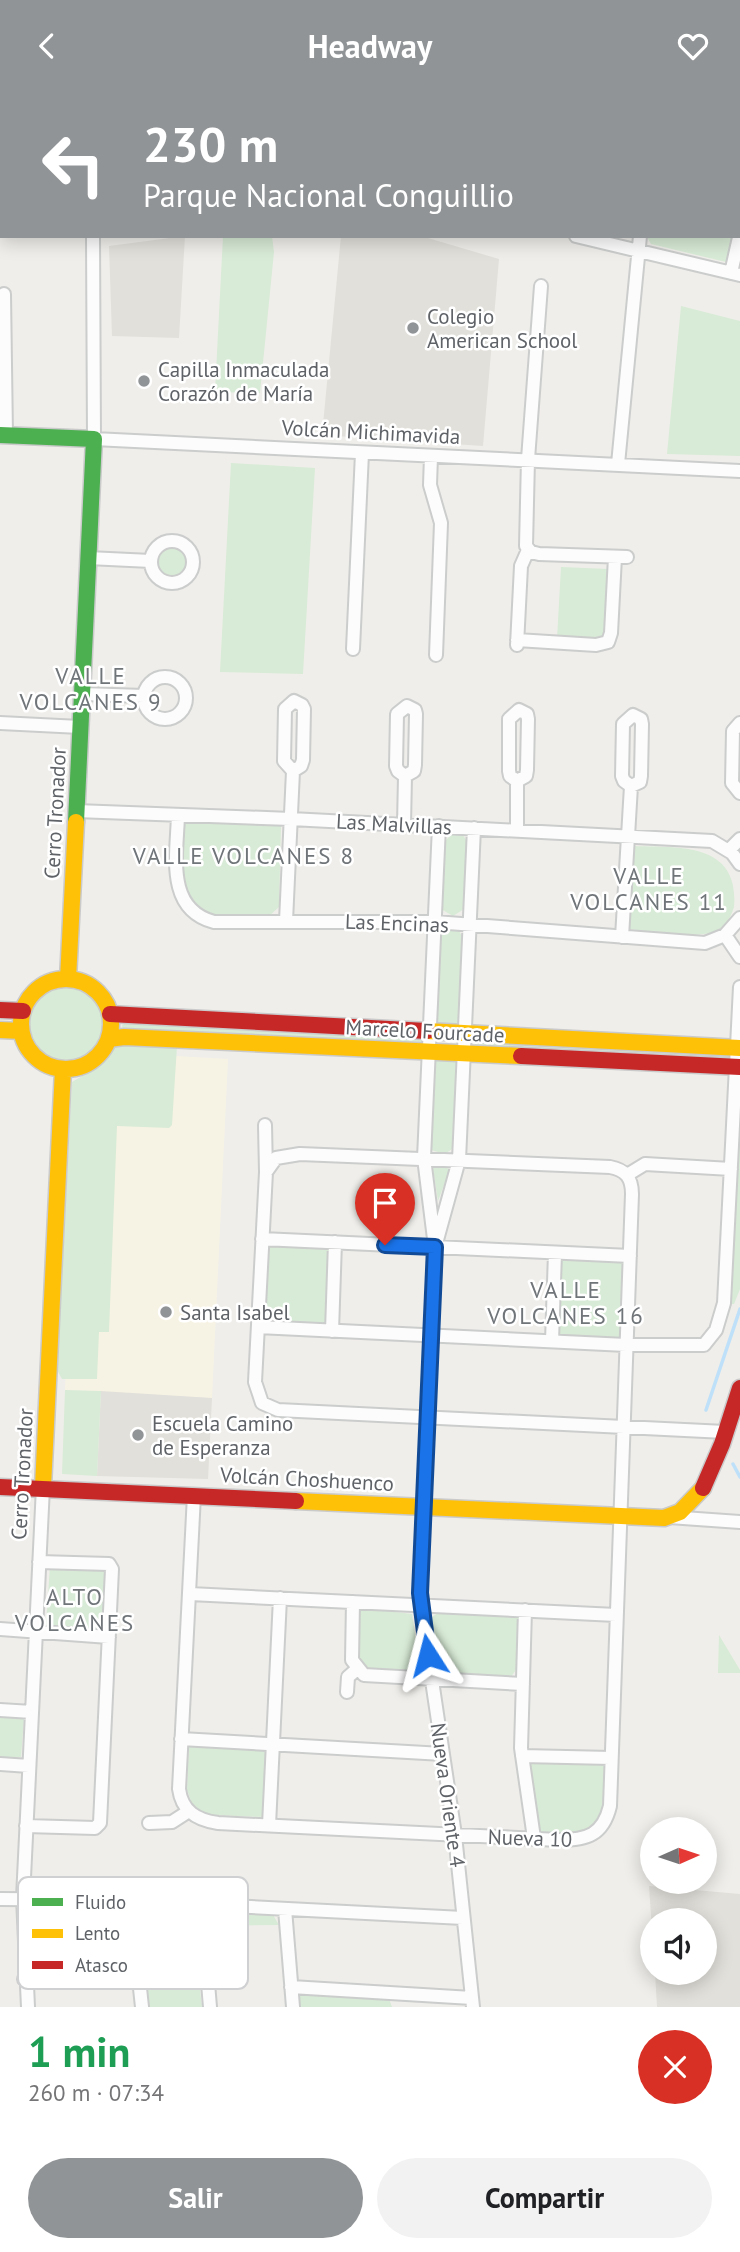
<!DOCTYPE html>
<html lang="es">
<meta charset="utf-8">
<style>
:root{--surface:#fff;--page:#f2f2f2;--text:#202124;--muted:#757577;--accent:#919496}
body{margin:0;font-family:"PT Sans",sans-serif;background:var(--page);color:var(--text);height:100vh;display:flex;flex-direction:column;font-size:26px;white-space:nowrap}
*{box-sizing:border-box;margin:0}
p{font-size:23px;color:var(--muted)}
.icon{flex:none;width:38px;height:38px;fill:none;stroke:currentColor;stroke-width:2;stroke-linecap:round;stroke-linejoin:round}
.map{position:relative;height:1916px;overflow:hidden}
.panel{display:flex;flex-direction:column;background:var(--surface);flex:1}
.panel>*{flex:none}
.top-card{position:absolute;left:0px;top:0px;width:740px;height:147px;box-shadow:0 4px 18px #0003;background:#919496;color:#fff;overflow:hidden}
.needle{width:46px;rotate:87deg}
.fabs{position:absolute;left:640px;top:1726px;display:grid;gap:14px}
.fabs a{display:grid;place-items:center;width:77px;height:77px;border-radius:50%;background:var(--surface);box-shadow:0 4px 18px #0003;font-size:35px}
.pin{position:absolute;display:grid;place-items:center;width:60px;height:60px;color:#fff;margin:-72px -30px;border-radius:50% 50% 50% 0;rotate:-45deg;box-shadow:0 0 7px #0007}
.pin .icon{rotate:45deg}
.me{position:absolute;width:77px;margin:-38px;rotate:351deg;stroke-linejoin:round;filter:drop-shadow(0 0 5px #0008)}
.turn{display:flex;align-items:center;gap:24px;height:147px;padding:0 28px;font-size:32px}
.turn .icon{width:91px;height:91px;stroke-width:2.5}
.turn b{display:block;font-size:49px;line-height:60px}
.round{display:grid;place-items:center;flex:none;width:74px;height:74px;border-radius:37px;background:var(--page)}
.headline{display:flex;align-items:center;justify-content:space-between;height:119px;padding:0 28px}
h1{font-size:42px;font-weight:600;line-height:52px;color:#1e9e55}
.action{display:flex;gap:14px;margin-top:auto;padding:14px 28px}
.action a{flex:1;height:80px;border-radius:42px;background:var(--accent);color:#fff;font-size:28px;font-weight:600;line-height:80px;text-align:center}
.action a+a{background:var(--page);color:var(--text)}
header{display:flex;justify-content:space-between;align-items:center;height:91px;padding:0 28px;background:var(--accent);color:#fff;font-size:32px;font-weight:600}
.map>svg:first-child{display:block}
.commercial{fill:#f7f3e4}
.education{fill:#e2e0da}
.green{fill:#d8ebd6}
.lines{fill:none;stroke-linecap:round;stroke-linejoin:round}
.stream{stroke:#bfe0f9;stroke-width:3.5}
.street-casing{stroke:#cbcccc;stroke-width:16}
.fast-casing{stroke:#cacacb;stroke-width:19}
.slow-casing{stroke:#cacacb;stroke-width:19}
.jam-casing{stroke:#cacacb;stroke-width:19}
.street{stroke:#fdfcfc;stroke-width:12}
.fast{stroke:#4caf50;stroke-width:16}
.slow{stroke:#ffc107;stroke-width:16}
.jam{stroke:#c62828;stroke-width:16}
.route-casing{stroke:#114b97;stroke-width:18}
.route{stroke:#1a73e8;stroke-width:12}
.poi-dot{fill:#919496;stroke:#fff;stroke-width:2.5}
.labels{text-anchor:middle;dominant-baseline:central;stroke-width:5;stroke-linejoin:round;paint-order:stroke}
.poi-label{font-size:21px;fill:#5f6368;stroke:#fff;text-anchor:start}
.street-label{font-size:21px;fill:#5f6368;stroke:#fff}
.neighbourhood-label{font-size:23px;letter-spacing:2px;fill:#70757a;stroke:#fff}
.key{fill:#fff;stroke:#cfd0d2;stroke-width:2}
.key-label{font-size:19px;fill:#5f6368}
</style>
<header><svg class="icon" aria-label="back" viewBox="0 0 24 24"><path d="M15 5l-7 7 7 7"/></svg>Headway<svg class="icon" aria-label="heart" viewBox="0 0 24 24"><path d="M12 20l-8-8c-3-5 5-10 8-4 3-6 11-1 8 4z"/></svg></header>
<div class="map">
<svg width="740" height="1916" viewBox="0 0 740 1916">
<rect width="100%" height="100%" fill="#efeeea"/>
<path class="commercial" d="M 124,962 L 228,968 L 212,1307 L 65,1299 L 79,996 Z"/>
<path class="education" d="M 185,145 L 179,247 L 112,245 L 109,155 Z
M 341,145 L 421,145 L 499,168 L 483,355 L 322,344 Z
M 101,1300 L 212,1307 L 208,1388 L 97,1385 Z
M 649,1795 L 740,1803 L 740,1916 L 657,1916 L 655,1881 L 705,1881 L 705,1829 L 653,1829 L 653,1854 Z"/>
<path class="green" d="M 223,145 L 272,145 L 274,161 L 260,302 L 215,301 Z
M 734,145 L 726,171 L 651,153 L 647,146 Z
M 681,215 L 740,230 L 740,365 L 667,363 Z
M 231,372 L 315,377 L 303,583 L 220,581 Z
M155 471a17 17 0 1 1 34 0a17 17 0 1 1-34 0Z
M 561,476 L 608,478 L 604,551 L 557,548 Z
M 188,729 L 281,735 L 279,816 L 269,825 C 212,825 182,834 182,765 C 182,752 178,738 188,729 Z
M 452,743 L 462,743 L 467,750 L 464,818 L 453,825 L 441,818 L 444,751 Z
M 634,755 C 674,757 740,749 734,816 C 730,829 723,839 710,842 C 689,847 651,840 629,838 Z
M 446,836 L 458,838 L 463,847 L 459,929 L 458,934 L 437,934 L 440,843 Z
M30 933a36 36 0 1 1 72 0a36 36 0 1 1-72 0Z
M 126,932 L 422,947 L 423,951 L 123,939 L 122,934 Z
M 475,951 L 729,963 L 729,969 L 475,957 Z
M 115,954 L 177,955 L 172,1034 L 169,1037 L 117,1035 L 109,1241 L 99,1241 L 97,1288 L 62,1288 L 57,1279 L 72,991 L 101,974 Z
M 437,968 L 453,968 L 456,972 L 452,1058 L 445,1063 L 431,1059 L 434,975 Z
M 740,987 L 740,1198 L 734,1213 L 730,1213 Z
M 435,1074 L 450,1078 L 438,1110 L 433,1078 Z
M 268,1152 L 332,1155 L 328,1236 L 265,1233 Z
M 559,1166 L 625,1169 L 621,1249 L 556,1245 Z
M 65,1299 L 101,1300 L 97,1385 L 62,1383 Z
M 50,1475 L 106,1478 L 106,1535 L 99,1541 L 46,1535 Z
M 361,1517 L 412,1523 L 421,1582 L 367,1580 L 354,1563 L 358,1519 Z
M 439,1521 L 519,1527 C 519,1544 525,1576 509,1587 L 443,1584 L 437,1575 L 431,1531 L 431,1527 Z
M 719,1544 L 740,1579 L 740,1582 L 718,1582 Z
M 0,1622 L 19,1623 L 24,1628 L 21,1666 L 0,1670 Z
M 189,1653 L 268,1658 L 264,1726 L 212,1724 L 194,1718 L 187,1699 Z
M 529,1671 L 601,1672 L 604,1675 C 614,1726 592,1755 538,1740 Z
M 220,1821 L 273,1824 L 279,1834 L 211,1835 L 212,1826 Z
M 146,1893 L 195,1895 L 200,1899 L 202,1916 L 145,1916 Z
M 300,1902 L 388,1905 L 392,1916 L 296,1916 L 295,1908 Z"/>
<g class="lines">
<path class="stream" d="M 706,1319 L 740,1218
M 733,1373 L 740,1386"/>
<g class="street-casing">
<path id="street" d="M 77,0 L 77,2
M 515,0 L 515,2
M 575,0 L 576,2
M 641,0 L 641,2
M 0,115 L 2,115
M 738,120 L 740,120
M 93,145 L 94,348 L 740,380
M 576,145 L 740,184
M 731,182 L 740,142
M 541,195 L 528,368 L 526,455 L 531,461 L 539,463 L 627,466
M 4,203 L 6,344
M 431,365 L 430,394 L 441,432 L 436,564
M 618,373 L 640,145
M151 471a21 21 0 1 1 42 0a21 21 0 1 1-42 0Z
M 88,467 L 151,470
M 517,549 L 596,554 L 608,551 L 611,542 L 615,466
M 517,554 L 521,475 L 528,459
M 353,558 L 362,362
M144 607a21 21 0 1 1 42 0a21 21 0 1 1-42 0Z
M 82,603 L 144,605
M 633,624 L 641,628 L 642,633 L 641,685 L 640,691 L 631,695 L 624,690 L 622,685 L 623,633 Z
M 0,632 L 80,636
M 740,632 L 733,640 L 732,692 L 740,702
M 76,720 L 291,728 L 712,750 L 732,762 L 740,773
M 178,724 C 177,763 165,818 214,831 L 435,831 L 705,852 L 725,844 L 740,827
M 404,734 L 405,685 L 414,680 L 415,674 L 416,623 L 415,619 L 407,615 L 397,623 L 396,675 L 398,680 L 405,685
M 439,735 L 424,1067 L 435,1156 L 420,1509 L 455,1744 L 473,1916
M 517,739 L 517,690 L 526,685 L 527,679 L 528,628 L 527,623 L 519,619 L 509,628 L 509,680 L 510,685 L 517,690
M 729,759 L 740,748
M 286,830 L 293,680 L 301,675 L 303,669 L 304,618 L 302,614 L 294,610 L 285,618 L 284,670 L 293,680
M 725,844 L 740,866
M 622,846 L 631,695
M 265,1034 L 266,1081 L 255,1291 L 262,1312 L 278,1319 L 725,1341
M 627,1084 L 645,1073 L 731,1078
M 262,1148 L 630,1165
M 437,1149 L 459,1069 L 474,737
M 258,1236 L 626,1254 L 704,1254 L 716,1239 L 724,1212 L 740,896
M 332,1240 L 335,1151
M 552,1250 L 555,1162
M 194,1404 L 179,1698 C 182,1720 196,1729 218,1732 L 559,1749 C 587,1749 603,1744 610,1715 L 632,1103 C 632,1087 626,1079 610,1076 L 300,1063 L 276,1067 L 266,1081
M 669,1426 L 740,1431
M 190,1503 L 616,1524
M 353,1511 L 352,1569 L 364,1584 L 523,1593
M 525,1519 L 521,1657 L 534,1747
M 0,1538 L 109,1546
M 347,1601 L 348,1586 L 356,1579
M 0,1619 L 32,1621
M 181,1648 L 443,1663
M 522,1665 L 611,1667
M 0,1673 L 29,1675
M 149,1732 L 172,1731 L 189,1720
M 269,1734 L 280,1507
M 26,1735 L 95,1737 L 100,1732 L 112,1478 L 109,1473 L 39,1471
M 0,1808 L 115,1809 L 463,1827
M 207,1814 L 205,1857 L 210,1916
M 285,1818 L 293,1916
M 24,1888 L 82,1885 L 207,1890
M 139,1888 L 142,1916
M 291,1896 L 472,1907
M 28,1916 L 23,1807 L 43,1396"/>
</g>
<g class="fast-casing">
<path id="fast" d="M 0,344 L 94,348 L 76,731"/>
</g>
<g class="slow-casing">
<path id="slow" d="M21 933a45 45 0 1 1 90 0a45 45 0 1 1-90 0Z
M 68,888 L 76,731
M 0,939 L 21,940
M 427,940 L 740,957
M 109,948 L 124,946 L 521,965
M 43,1396 L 63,978
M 296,1410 L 664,1427 L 680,1421 L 703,1397"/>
</g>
<g class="jam-casing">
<path id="jam" d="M 0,919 L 23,920
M 110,923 L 427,940
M 521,965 L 740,976
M 0,1396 L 296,1410
M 703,1397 L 722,1353 L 740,1297"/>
</g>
<use href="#street" class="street"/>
<use href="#fast" class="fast"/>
<use href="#slow" class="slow"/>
<use href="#jam" class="jam"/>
</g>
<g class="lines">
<g class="route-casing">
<path id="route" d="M 385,1154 L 435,1156 L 420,1502 L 428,1564"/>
</g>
<use href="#route" class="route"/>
</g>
<g class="poi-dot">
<circle cx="413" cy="237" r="7"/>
<circle cx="144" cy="290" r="7"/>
<circle cx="166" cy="1221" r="7"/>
<circle cx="138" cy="1344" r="7"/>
</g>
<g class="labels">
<g class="poi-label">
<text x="427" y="225">Colegio<tspan x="427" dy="24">American School</tspan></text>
<text x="158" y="278">Capilla Inmaculada<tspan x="158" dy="24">Corazón de María</tspan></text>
<text x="180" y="1221">Santa Isabel</text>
<text x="152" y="1332">Escuela Camino<tspan x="152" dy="24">de Esperanza</tspan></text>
</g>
<g class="street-label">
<text transform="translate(371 341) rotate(3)">Volcán Michimavida</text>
<text transform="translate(55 722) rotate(-87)">Cerro Tronador</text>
<text transform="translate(394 733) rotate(3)">Las Malvillas</text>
<text transform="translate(397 832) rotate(2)">Las Encinas</text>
<text transform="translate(425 940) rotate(3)">Marcelo Fourcade</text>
<text transform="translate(22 1383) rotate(-87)">Cerro Tronador</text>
<text transform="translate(307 1388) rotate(3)">Volcán Choshuenco</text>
<text transform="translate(448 1704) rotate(82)">Nueva Oriente 4</text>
<text transform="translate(530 1747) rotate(2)">Nueva 10</text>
</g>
<g class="neighbourhood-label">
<text x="91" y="584">VALLE<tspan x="91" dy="26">VOLCANES 9</tspan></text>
<text x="244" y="764">VALLE VOLCANES 8</text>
<text x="649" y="784">VALLE<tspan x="649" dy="26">VOLCANES 11</tspan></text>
<text x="566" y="1198">VALLE<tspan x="566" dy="26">VOLCANES 16</tspan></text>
<text x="75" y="1505">ALTO<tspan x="75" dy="26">VOLCANES</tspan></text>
</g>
</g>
<rect x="18" y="1786" width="230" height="112" rx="10" class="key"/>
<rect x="32" y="1807" width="31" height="8" fill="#4caf50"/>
<rect x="32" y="1838" width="31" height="9" fill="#ffc107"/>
<rect x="32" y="1870" width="31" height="8" fill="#c62828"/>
<g class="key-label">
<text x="75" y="1818">Fluido</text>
<text x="75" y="1849">Lento</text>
<text x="75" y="1881">Atasco</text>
</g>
</svg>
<div class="fabs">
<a><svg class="needle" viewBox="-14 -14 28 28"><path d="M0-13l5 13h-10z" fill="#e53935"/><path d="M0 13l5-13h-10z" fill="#757577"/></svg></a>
<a><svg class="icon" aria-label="sound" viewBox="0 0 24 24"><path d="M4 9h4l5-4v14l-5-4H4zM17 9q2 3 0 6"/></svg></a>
</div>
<div class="pin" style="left:385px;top:1154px;background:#d93025"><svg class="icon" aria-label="arrive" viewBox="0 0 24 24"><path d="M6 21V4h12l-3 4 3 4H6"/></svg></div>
<svg class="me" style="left:428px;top:1564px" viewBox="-20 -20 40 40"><path d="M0-17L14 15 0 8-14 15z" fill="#1a73e8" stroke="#fff" stroke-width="4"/></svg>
<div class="top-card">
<div class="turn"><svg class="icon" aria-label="left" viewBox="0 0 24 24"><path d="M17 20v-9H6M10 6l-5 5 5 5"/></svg><div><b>230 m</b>Parque Nacional Conguillio</div></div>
</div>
</div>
<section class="panel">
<div class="headline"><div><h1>1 min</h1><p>260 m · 07:34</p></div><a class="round" style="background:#d93025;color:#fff"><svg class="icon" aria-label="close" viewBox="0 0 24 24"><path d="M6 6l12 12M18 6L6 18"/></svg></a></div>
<div class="action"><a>Salir</a><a>Compartir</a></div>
</section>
